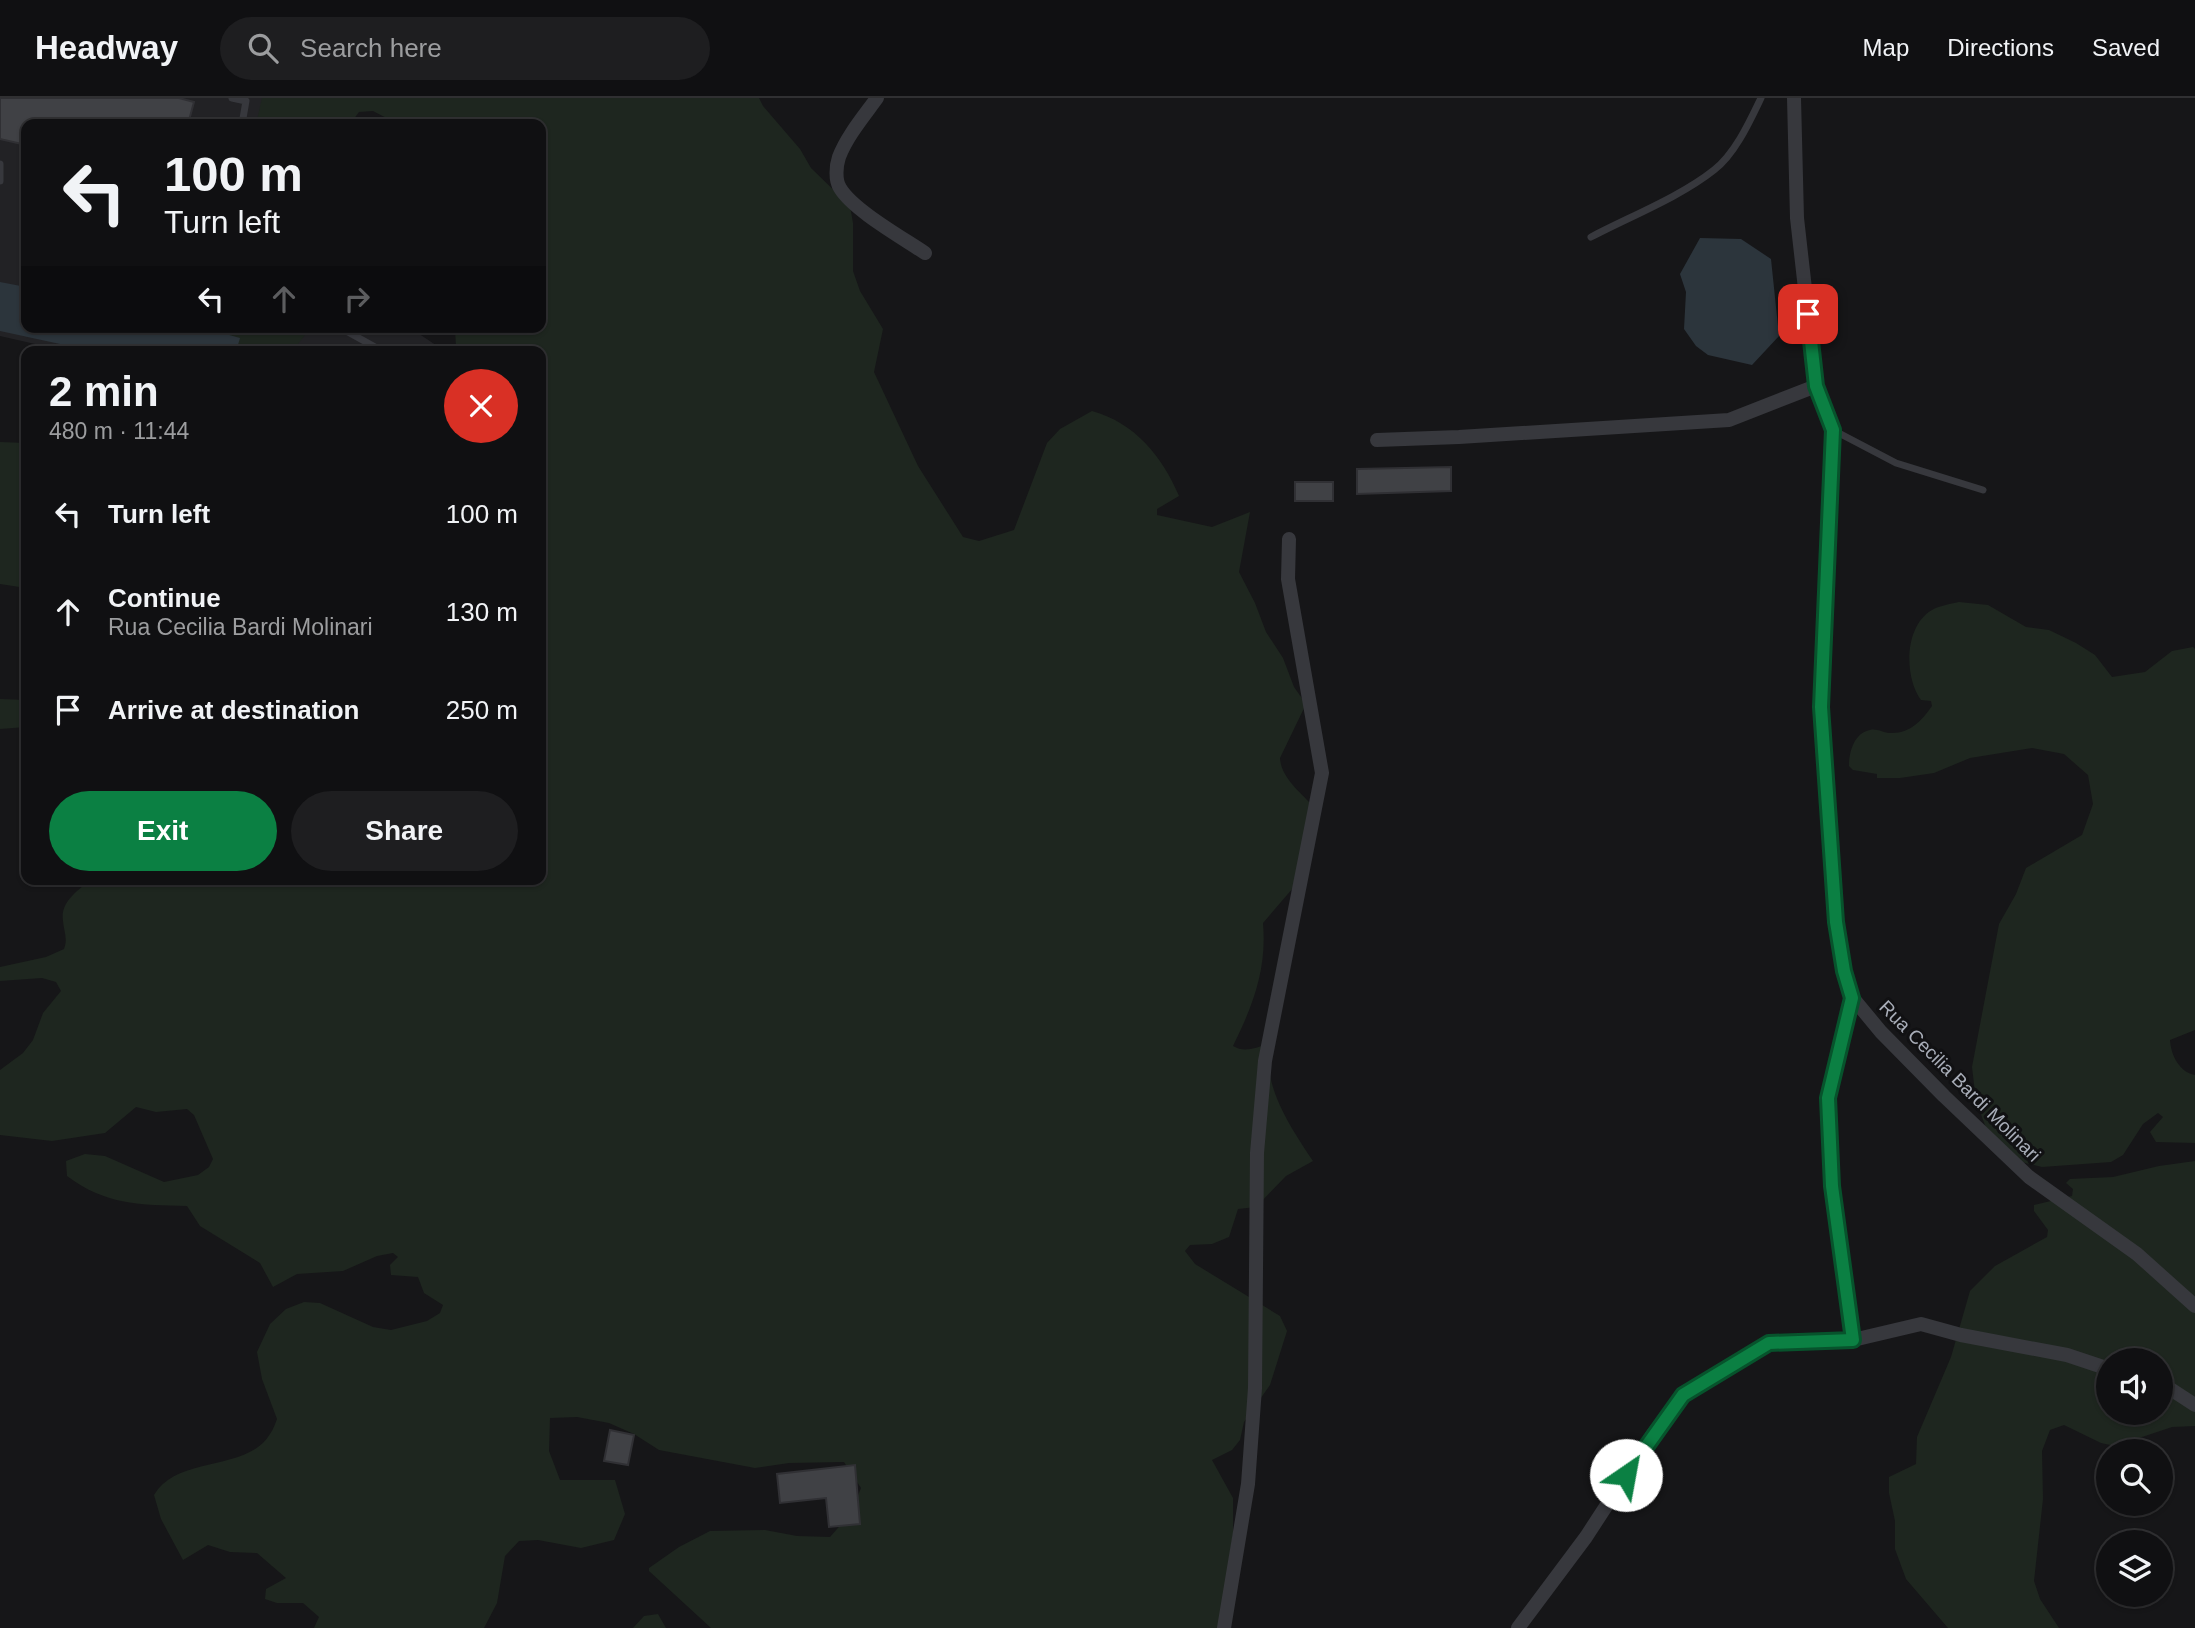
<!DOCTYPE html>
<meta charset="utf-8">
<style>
:root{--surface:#101012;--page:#1e1e20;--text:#f1f3f6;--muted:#9c9d9f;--line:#303032;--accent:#0b8043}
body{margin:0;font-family:Helvetica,sans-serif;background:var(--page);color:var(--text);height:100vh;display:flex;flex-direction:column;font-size:26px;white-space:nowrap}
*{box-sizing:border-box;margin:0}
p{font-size:23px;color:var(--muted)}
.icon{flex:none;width:38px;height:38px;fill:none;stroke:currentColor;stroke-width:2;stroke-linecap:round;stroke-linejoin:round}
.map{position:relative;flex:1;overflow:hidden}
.panel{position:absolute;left:21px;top:248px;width:525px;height:539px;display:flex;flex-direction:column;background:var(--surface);border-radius:14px;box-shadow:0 2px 5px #0004,0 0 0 2px var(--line)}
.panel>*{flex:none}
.guide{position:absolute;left:21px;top:21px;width:525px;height:214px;border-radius:14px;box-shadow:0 2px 5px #0004,0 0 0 2px var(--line);background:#101012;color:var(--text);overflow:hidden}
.fabs{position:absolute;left:2096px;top:1250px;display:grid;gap:14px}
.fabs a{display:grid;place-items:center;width:77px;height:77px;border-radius:50%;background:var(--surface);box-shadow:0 2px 5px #0004,0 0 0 2px var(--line);font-size:35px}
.pin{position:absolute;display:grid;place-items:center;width:60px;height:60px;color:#fff;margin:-30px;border-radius:14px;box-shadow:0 4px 10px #0006}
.me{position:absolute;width:77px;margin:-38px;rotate:33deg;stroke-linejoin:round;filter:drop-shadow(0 0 5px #0008)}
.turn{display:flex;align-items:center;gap:24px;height:147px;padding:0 28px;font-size:32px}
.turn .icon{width:91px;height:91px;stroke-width:2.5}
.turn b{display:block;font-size:49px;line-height:60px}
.lanes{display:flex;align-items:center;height:66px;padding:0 28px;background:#0003;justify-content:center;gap:35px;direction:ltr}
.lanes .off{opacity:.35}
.round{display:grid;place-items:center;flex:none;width:74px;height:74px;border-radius:37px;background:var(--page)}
.head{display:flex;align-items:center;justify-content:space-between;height:119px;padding:0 28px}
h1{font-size:42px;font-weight:700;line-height:52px}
.primary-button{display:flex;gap:14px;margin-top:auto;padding:14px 28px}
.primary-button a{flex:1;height:80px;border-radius:42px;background:var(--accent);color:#fff;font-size:28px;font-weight:700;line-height:80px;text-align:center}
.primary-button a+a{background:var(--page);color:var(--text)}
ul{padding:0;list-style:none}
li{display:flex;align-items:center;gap:21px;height:98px;padding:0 28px}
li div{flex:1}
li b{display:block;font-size:26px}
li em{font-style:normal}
header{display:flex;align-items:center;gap:42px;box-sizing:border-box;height:98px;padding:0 35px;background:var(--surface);border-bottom:2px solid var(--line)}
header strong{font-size:33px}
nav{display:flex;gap:38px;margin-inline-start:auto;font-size:24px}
.search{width:490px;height:63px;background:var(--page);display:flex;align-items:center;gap:18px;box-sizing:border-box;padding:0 24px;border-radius:38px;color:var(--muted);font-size:26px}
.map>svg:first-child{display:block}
.built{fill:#222225}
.green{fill:#1e261f;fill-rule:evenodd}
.water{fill:#2c353c}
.building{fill:#404145;stroke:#303034;stroke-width:2}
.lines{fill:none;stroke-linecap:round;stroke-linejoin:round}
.lane{stroke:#37383d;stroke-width:7}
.street{stroke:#37383d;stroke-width:14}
.route-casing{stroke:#07532c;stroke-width:18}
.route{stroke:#0b8043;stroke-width:12}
.labels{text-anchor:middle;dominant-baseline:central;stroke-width:6;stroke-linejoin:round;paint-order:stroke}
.street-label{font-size:19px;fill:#a8adb8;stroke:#111113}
</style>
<header>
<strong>Headway</strong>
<div class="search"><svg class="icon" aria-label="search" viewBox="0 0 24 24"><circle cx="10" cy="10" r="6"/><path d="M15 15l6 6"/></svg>Search here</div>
<nav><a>Map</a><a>Directions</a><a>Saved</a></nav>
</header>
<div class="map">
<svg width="2195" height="1530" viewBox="0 0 2195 1530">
<rect width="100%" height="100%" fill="#161618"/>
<path class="built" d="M 0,0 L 270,0 L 266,26 L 26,26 L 26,229 L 409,229 L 446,254 L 70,254 L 0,238 Z"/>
<path class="green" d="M 262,0 L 759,0 L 763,8 L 800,51 L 811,70 L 850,108 L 853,125 L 853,173 L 860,193 L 883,231 L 874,274 L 918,368 L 963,439 L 979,443 L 1014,432 L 1047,345 L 1060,331 L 1092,313 C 1135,325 1162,358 1179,398 L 1157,411 L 1157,417 L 1212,429 L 1250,414 L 1239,474 L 1255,505 L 1266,534 L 1283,560 L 1294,589 L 1306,606 L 1280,660 C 1281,679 1299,693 1311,706 L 1299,783 L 1263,825 C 1267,872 1253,907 1233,948 C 1244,955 1256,950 1267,946 C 1266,993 1288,1025 1313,1063 L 1286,1078 L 1256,1109 L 1238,1111 L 1229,1139 L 1212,1146 L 1190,1147 L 1185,1153 L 1195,1166 L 1280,1218 L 1287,1233 L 1270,1287 L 1244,1324 L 1240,1342 L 1232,1352 L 1212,1362 L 1233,1400 L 1233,1436 L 1218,1530 L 711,1530 L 649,1473 L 649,1470 L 679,1449 L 710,1433 L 765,1432 L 797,1438 L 830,1439 L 851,1415 L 861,1390 L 844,1364 L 789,1365 L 755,1370 L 659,1352 L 634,1336 L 609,1325 L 577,1319 L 550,1320 L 549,1353 L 560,1382 L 615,1382 L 625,1416 L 614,1442 L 581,1450 L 538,1442 L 519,1443 L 505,1458 L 497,1505 L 484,1530 L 314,1530 L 319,1519 L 303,1505 L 277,1505 L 265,1501 L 266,1491 L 286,1480 L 257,1455 L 230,1454 L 208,1447 L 183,1462 L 161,1421 L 154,1397 C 177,1357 248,1374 270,1336 C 273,1332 275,1326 277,1321 L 262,1281 L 257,1254 L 270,1226 L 286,1211 L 304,1204 L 320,1205 L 373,1229 L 391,1232 L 427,1223 L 440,1215 L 443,1207 L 424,1195 L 418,1179 L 391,1177 L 390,1167 L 398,1159 L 393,1155 L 377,1158 L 343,1173 L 297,1176 L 273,1189 L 260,1165 L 200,1128 L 187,1108 C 141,1107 105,1107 67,1078 L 66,1063 L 85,1056 L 105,1058 L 164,1084 L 198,1077 L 209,1069 L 213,1061 L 194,1017 L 187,1011 L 156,1014 L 136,1009 L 105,1035 L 52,1043 L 0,1037 L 0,972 L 23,955 L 33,942 L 43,915 L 61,893 L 56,884 L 42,880 L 0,883 L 0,869 L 46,859 L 64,851 C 68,841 64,834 63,823 C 60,804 78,792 91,782 L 541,782 L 541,254 L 459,254 L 456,249 L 455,231 L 456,229 L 541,229 L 541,26 L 398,26 L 373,13 L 359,14 L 350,26 L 256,26 Z
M 177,229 L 311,229 L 292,254 L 205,254 Z
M 0,344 L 26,345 L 26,490 L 0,486 Z
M 1959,504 L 1988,507 L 2026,529 L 2049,532 L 2076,545 L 2095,557 L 2112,579 L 2145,574 L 2172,553 L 2193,549 L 2195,551 L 2195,932 L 2170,942 C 2171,957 2179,974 2195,977 L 2195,1045 L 2156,1044 L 2150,1034 L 2163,1019 L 2158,1015 L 2143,1026 L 2123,1057 L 2111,1064 L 2042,1069 L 2021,1064 L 1989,1038 L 1976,1003 L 1972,969 L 1999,826 L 2016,796 L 2026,770 L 2082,737 L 2093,706 L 2088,677 L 2064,656 L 2032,650 L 1970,660 L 1934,675 L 1900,680 L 1877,680 L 1877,676 L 1853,672 L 1849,668 C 1849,654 1854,635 1870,632 C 1877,630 1885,636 1892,635 C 1911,635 1922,622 1932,608 L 1931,603 L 1921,602 C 1904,579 1904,528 1932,512 C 1939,508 1950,506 1959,504 Z
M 0,601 L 26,602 L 26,629 L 0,631 Z
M 2195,1063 L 2195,1328 L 2172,1329 L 2115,1348 L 2101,1345 L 2064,1327 L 2050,1332 L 2042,1353 L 2043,1401 L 2034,1483 L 2040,1501 L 2059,1530 L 1948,1530 L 1906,1481 L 1895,1451 L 1895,1423 L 1889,1395 L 1889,1379 L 1916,1366 L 1917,1339 L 1951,1259 L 1970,1193 L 1995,1168 L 2047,1139 L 2048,1132 L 2034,1113 L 2034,1107 L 2072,1098 L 2073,1091 L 2066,1085 L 2070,1081 L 2113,1079 L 2159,1068 ZM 2109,1262 L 2161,1262 L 2161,1314 L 2109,1314 Z
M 658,1516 L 666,1530 L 633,1530 L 644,1518 Z"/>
<path class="water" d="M 1700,140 L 1741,141 L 1771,161 L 1779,238 L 1752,267 L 1708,257 L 1696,248 L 1684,231 L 1686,194 L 1680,176 Z
M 0,184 L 26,189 L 26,229 L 201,229 L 240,240 L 236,254 L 97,254 L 0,233 Z"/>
<path class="building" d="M 0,0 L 179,0 L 194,4 L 188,26 L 26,26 L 26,47 L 0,41 Z
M 1451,369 L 1451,393 L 1357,396 L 1357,371 Z
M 1295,384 L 1333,384 L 1333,403 L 1295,403 Z
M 610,1332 L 634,1337 L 628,1367 L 604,1363 Z
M 855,1367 L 860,1426 L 829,1429 L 826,1400 L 780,1405 L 777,1376 Z"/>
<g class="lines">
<path class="lane" d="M 232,0 L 246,3 L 242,26
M 0,66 L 0,83
M 1591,139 C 1631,118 1680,99 1714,72 C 1735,56 1750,23 1761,0
M 334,229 L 348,234 L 384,254
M 1833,332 L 1896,365 L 1983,392"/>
<path class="street" d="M 877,0 C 864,18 847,38 839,59 C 836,68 835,82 840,90 C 853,112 903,140 925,155
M 1794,0 L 1797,120 L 1816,288 L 1833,332 L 1821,609 L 1836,824 L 1845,873 L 1852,899 L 1881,934 L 1944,998 L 2029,1079 L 2137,1156 L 2195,1208
M 1377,342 L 1459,339 L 1729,322 L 1816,288
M 1852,899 L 1828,1000 L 1832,1089 L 1853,1242
M 2161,1288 L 2172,1292 L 2195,1307
M 1224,1530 L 1248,1386 L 1255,1290 L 1257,1055 L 1265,963 L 1322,675 L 1288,481 L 1289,441
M 1518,1530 L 1586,1439 L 1653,1336 L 1683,1297 L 1769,1246 L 1853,1242 L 1921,1226 L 1961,1237 L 2067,1257 L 2109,1271"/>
</g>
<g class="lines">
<g class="route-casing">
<path id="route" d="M 1626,1377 L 1683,1297 L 1769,1245 L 1853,1242 L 1832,1088 L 1828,1000 L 1852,900 L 1844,873 L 1836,824 L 1821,609 L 1833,332 L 1816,288 L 1808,216"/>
</g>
<use href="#route" class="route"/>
</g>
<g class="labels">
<g class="street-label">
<text transform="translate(1960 983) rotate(45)">Rua Cecilia Bardi Molinari</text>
</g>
</g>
</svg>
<div class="fabs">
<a><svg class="icon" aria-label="sound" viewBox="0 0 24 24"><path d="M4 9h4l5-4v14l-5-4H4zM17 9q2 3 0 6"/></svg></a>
<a><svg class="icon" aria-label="search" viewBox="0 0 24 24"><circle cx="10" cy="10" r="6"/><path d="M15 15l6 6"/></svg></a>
<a><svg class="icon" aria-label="layers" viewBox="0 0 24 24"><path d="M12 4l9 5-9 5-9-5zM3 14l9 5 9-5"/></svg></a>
</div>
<div class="pin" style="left:1808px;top:216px;background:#d93025"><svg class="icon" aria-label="arrive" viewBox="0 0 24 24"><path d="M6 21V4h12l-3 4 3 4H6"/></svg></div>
<svg class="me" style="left:1626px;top:1377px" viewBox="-20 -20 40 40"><circle r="19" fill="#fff"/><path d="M0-13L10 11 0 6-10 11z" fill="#0b8043"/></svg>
<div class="guide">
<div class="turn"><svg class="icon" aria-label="left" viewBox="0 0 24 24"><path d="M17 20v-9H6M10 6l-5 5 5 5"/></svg><div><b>100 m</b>Turn left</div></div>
<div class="lanes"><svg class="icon" aria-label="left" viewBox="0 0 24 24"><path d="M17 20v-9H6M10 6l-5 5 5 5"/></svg><svg class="icon off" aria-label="ahead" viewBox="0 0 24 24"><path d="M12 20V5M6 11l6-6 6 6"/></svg><svg class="icon off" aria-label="right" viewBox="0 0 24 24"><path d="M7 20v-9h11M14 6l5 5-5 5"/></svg></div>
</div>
<section class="panel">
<div class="head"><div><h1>2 min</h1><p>480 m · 11:44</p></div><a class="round" style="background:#d93025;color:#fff"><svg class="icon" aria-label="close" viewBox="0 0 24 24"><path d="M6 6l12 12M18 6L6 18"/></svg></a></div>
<ul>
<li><svg class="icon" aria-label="left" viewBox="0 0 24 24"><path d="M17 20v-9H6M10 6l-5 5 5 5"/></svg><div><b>Turn left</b></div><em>100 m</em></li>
<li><svg class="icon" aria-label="ahead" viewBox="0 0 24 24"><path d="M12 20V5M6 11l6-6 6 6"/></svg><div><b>Continue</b><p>Rua Cecilia Bardi Molinari</p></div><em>130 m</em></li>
<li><svg class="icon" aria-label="arrive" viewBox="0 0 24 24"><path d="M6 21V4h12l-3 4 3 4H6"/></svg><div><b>Arrive at destination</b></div><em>250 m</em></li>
</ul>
<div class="primary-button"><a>Exit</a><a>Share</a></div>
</section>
</div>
